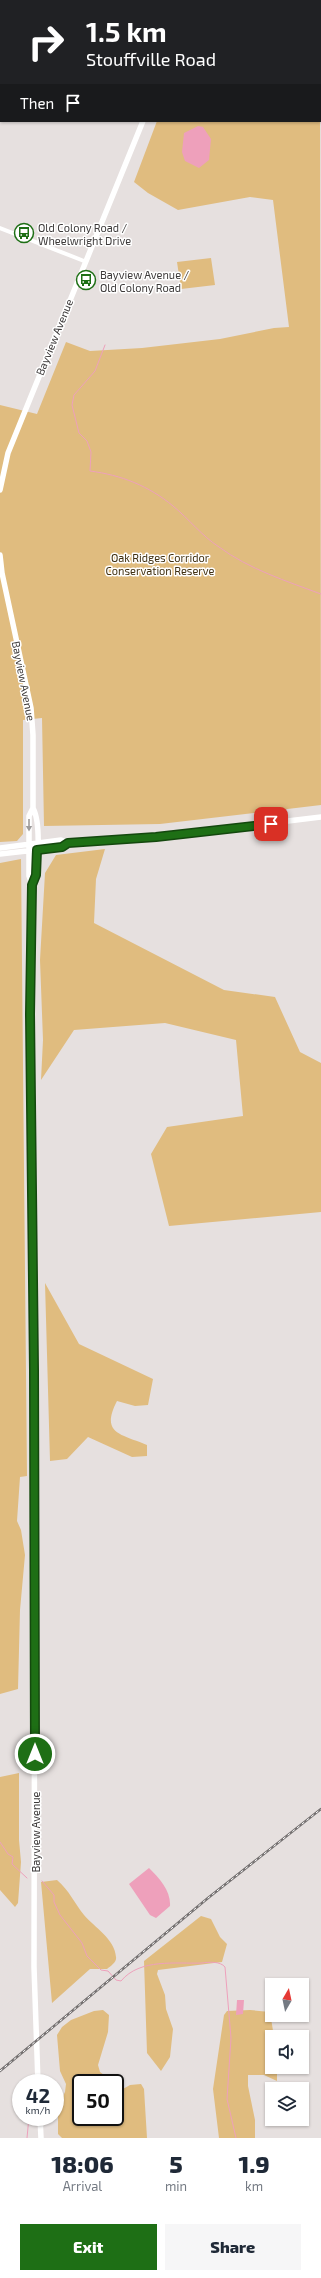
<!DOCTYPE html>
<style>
:root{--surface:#fff;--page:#f6f6f7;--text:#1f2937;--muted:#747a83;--accent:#1e6f15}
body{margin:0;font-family:"Exo 2",sans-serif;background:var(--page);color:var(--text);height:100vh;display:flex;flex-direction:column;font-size:15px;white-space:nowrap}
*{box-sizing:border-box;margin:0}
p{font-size:13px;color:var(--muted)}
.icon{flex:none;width:22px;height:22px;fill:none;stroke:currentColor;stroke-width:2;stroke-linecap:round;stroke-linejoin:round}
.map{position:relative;height:2138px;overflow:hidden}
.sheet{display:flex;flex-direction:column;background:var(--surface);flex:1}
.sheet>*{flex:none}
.guide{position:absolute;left:0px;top:0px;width:321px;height:122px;box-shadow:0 1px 3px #0004;background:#202124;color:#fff;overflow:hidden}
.needle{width:26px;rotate:9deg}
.buttons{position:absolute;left:265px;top:1978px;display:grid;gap:8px}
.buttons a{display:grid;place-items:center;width:44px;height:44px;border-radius:0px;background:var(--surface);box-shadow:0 1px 3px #0004;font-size:20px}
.speed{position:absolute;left:12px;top:2074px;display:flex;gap:8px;font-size:20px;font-weight:700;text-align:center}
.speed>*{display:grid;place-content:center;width:52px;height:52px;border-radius:50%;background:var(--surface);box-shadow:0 1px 3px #0004;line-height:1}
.speed small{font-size:10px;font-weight:400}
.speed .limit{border:2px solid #111;border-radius:6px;background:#fff;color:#111}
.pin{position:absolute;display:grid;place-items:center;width:34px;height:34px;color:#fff;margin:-17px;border-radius:8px;box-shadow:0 2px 6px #0006}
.me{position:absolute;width:44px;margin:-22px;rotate:0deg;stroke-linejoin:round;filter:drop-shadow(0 0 3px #0008)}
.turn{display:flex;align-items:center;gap:14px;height:84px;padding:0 20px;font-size:18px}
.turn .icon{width:52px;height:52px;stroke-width:2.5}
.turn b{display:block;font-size:28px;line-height:34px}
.then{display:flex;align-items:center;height:38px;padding:0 20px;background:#0003;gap:8px;font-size:15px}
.eta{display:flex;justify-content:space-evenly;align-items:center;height:68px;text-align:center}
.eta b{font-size:24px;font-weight:800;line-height:28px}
.button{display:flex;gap:8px;margin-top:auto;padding:8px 20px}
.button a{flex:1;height:46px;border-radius:0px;background:var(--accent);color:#fff;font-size:16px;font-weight:800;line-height:46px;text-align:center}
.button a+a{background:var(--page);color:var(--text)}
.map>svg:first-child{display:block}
.green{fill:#e0bc7f;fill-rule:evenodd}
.water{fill:#eea0bb}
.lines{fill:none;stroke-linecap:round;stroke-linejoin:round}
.stream{stroke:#eea0bb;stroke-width:1}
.minor{stroke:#fff;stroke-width:4}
.major{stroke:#fff;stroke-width:5.5}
.rail-casing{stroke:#747070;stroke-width:2.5}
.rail{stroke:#fff;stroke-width:1;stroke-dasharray:3;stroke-linecap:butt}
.oneway{fill:#9e9c9c}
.route-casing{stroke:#14480e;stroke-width:10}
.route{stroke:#1e6f15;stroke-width:7}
.labels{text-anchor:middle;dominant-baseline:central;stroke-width:3;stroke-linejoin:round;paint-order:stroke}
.poi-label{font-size:11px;fill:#3d3a3a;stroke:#fff;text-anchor:start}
.street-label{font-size:11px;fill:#3d3a3a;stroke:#fff}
.park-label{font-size:11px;fill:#3f2f10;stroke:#fff}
</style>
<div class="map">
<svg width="321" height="2138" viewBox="0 0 321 2138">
<rect width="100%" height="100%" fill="#e6e0df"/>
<path class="green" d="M 100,0 L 179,0 L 100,1 Z
M 320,85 L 321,805 L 160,824 L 44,826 L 42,718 L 23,720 L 23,834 L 17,841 L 0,842 L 0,405 L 37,414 L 66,342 L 90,351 L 142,348 L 220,339 L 274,328 L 289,327 L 273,200 L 250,197 L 178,210 L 148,193 L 134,182 L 157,121 L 320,121 Z
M 211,258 L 215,285 L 181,289 L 177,262 Z
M 105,849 L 96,879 L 94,923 L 224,990 L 275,997 L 300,1052 L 321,1063 L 321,1212 L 169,1226 L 151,1154 L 167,1127 L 243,1116 L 236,1040 L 165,1023 L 74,1030 L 41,1080 L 43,1040 L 40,960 L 45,873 L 56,855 Z
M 21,859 L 27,1476 L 20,1477 L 17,1521 L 21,1530 L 25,1555 L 20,1610 L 18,1689 L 0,1694 L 0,863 Z
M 45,1283 L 79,1344 L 153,1379 L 148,1405 L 135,1406 L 117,1401 C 100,1434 121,1434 147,1445 L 147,1456 L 132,1457 L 88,1437 L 67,1459 L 50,1461 Z
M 19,1773 L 19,1840 L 21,1862 L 18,1903 L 15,1907 L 0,1890 L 0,1777 Z
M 57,1880 C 69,1890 75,1904 84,1915 C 94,1927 115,1939 116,1957 C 117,1962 111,1966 107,1969 L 90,1969 L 52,2003 L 41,1882 Z
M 201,1916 L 211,1919 L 220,1937 L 227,1944 L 222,1962 L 158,1970 L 157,1974 L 165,1995 L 166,2009 L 173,2029 L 170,2057 L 161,2071 L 147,2053 L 144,1961 Z
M 103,2010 L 109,2015 L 108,2032 L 98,2065 L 100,2072 L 123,2089 L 130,2085 L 141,2084 L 144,2089 L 147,2138 L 62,2138 L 58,2134 L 58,2106 L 65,2092 L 66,2084 L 60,2071 L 57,2035 L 62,2027 L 71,2020 L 94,2011 ZM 103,2080 L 103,2083 L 115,2083 L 115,2117 L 81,2117 L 81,2083 Z
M 250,2010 L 270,2012 L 274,2037 L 272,2037 L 272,2067 L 277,2067 L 277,2081 L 264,2075 L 248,2075 L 248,2086 L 255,2120 L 255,2138 L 219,2138 L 213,2089 L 224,2015 L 227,2011 Z"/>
<path class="water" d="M 198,126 L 203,127 L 211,139 L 209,160 L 199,168 L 185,161 L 182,152 L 184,133 Z
M 149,1868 C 160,1879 171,1891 170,1906 L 156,1918 L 150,1915 L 129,1884 Z
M 237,2000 L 244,2000 L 243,2014 L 236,2015 Z
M 94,2078 L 103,2080 L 103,2083 L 86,2083 L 89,2079 Z"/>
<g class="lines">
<path class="stream" d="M 105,345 L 95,371 L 74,395 L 72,405 L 79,433 L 87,441 L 91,452 L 90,471 C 121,475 149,486 173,506 C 189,519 202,536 219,547 C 249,569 286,581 321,594
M 0,1842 L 8,1854 L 13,1857 L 12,1864 L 27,1878
M 42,1881 L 54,1895 L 54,1902 L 60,1915 L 82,1943 L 87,1956 L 101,1970 L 108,1971 L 116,1980 L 121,1981 C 140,1958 176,1964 202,1963 C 209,1962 220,1961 225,1967 L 231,2038 L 227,2099 L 236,2138
M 27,2138 L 29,2117"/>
<path class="minor" d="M 0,228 L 84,261"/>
<path class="major" d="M 193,1 L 194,0
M 0,490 L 8,453 L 143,121
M 0,555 L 2,573 L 31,708 L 33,735 L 33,808 L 29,816 L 29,876 L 32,885 L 30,1014 L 35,1504 L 34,1967 L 38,2083
M 0,848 L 61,840 L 68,843 L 156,837 L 321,817
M 0,854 L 62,847 L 68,843
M 32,885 C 39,870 41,823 33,808
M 40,2117 L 41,2138"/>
<g class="rail-casing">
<path id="rail" d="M 0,2071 L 208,1898 L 321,1809"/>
</g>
<use href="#rail" class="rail"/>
</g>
<defs><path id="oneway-solid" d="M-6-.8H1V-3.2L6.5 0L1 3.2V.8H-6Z"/></defs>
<use class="oneway" href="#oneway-solid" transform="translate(29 825) rotate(90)"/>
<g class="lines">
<g class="route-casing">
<path id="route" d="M 35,1754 L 34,1370 L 30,1014 L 32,885 L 36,875 L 37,850 L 62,847 L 68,843 L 156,837 L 271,824"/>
</g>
<use href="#route" class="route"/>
</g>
<defs>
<g id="bus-ring" transform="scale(1)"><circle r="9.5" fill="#fff" stroke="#1e6f15" stroke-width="1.5"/><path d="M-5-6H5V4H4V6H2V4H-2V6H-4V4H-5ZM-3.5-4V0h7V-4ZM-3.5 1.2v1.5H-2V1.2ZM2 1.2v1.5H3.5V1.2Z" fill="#1e6f15"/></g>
</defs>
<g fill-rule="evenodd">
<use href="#bus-ring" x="24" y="233"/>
<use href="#bus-ring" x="86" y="280"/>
</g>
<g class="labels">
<g class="poi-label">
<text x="38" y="227">Old Colony Road /<tspan x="38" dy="13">Wheelwright Drive</tspan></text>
<text x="100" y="274">Bayview Avenue /<tspan x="100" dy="13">Old Colony Road</tspan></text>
</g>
<g class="street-label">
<text transform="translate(54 337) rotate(-68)">Bayview Avenue</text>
<text transform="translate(24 681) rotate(79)">Bayview Avenue</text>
<text transform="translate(35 1832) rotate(-90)">Bayview Avenue</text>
</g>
<g class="park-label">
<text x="160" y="557">Oak Ridges Corridor<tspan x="160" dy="13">Conservation Reserve</tspan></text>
</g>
</g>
</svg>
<div class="buttons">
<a><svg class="needle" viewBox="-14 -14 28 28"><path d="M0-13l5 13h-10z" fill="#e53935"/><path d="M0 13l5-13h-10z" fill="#747a83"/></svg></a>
<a><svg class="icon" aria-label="sound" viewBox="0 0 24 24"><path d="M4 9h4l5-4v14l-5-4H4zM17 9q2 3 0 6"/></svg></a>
<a><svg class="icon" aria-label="layers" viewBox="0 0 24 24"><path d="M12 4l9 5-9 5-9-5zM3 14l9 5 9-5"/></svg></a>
</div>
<div class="speed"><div>42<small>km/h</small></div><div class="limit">50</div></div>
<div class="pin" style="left:271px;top:824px;background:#d93025"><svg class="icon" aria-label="arrive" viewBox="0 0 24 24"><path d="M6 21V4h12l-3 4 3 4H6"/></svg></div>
<svg class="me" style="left:35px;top:1754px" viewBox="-20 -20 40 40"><circle r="17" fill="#1e6f15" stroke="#fff" stroke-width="3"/><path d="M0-11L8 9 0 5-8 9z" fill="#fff"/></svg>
<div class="guide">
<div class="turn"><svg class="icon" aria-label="right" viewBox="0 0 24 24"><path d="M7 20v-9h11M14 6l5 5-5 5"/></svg><div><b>1.5 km</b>Stouffville Road</div></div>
<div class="then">Then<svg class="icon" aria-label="arrive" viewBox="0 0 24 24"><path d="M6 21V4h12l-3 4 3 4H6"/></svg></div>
</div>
</div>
<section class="sheet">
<div class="eta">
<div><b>18:06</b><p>Arrival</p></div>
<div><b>5</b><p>min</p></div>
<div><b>1.9</b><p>km</p></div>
</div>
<div class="button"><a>Exit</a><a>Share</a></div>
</section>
